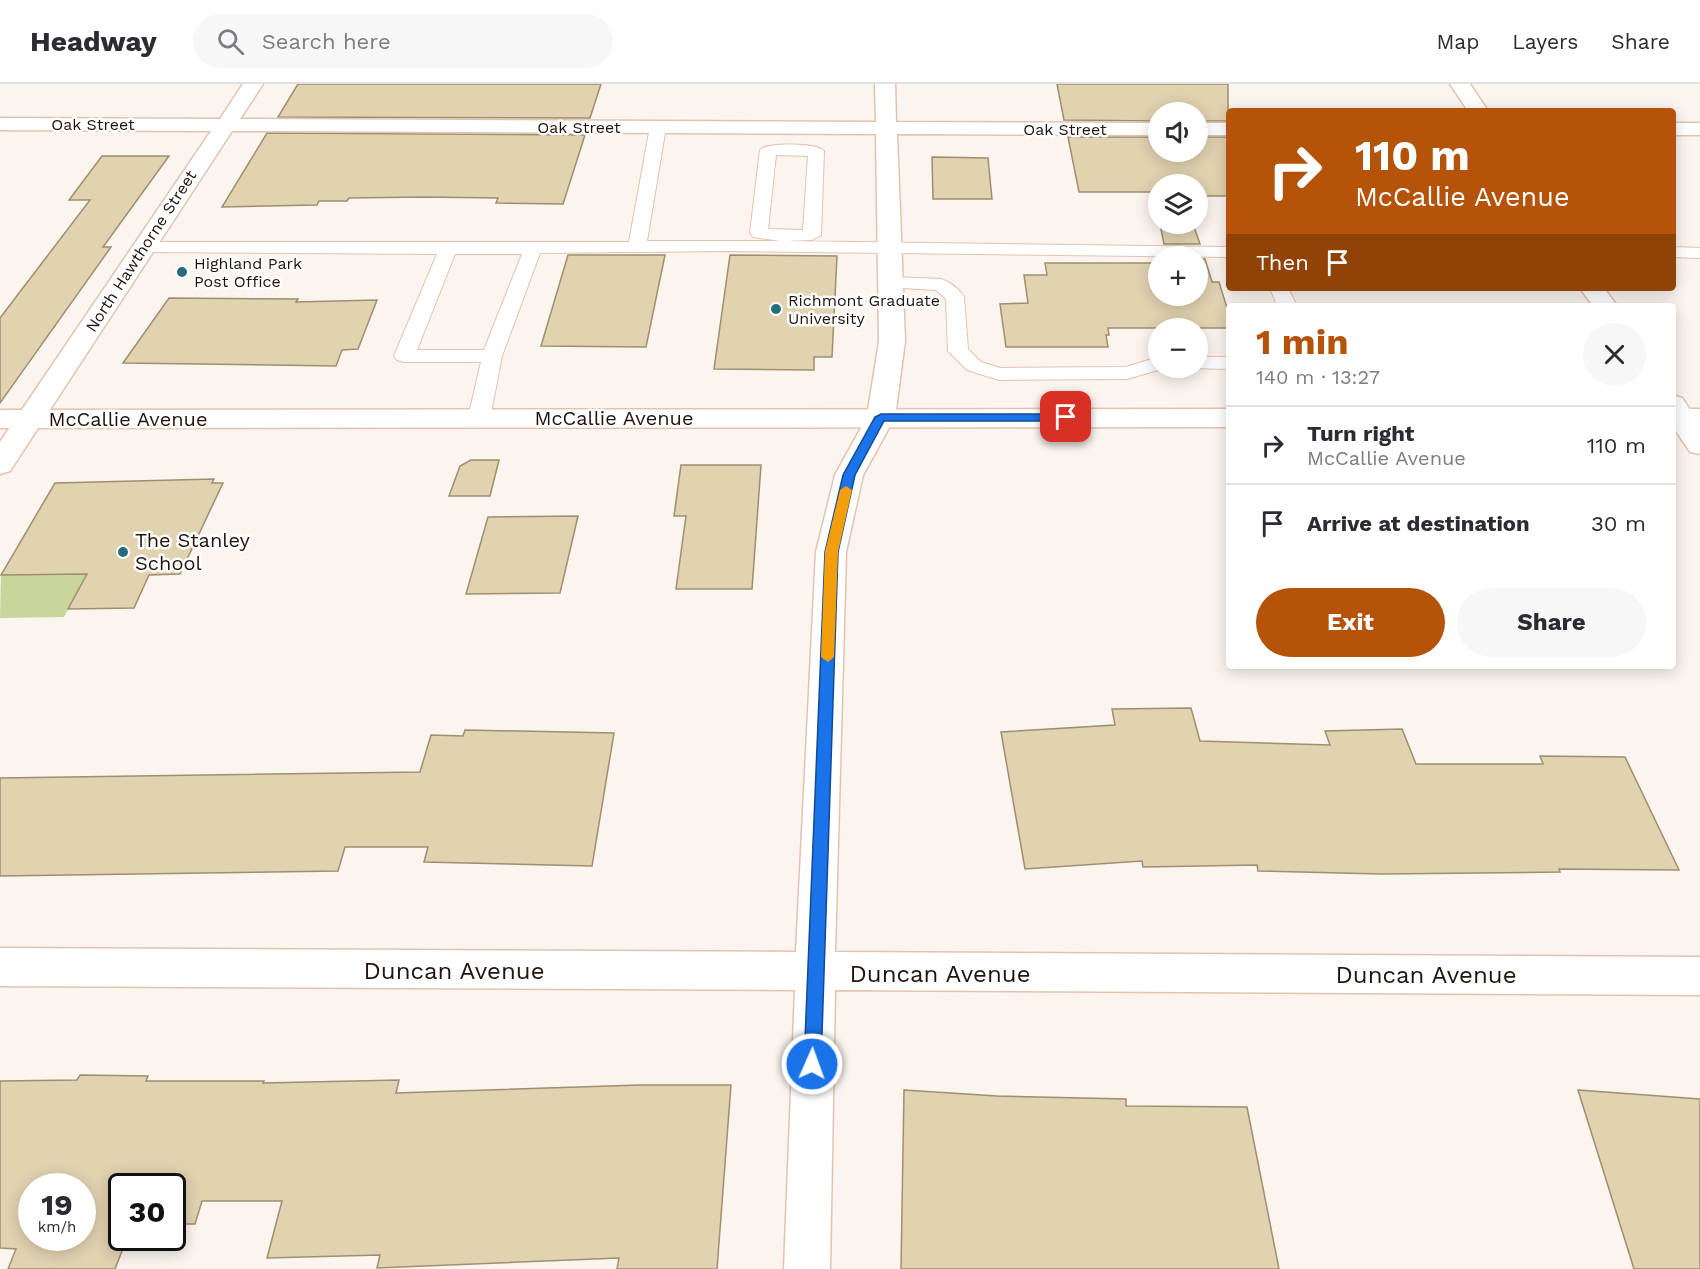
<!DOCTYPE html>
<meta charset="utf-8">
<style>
:root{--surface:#fff;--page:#f7f7f7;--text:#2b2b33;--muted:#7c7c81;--line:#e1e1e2;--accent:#b45309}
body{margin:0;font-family:"Work Sans",sans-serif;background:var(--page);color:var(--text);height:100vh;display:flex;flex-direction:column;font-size:22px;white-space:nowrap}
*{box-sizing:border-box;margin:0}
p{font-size:20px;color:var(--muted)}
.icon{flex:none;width:33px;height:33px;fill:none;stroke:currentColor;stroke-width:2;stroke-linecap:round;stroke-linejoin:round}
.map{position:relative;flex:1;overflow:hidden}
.panel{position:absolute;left:1226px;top:219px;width:450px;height:366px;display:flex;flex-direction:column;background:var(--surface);border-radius:6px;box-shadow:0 3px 15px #0003}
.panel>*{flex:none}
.top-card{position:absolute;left:1226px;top:24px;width:450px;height:183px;border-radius:6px;box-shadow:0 3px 15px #0003;background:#b45309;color:#fff;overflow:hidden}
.fabs{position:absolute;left:1148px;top:18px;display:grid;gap:12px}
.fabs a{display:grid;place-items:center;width:60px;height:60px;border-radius:50%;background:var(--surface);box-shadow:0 3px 15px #0003;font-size:30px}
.speed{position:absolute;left:18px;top:1089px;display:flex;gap:12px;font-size:30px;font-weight:700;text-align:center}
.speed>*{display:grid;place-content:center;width:78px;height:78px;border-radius:50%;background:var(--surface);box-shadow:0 3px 15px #0003;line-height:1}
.speed small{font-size:15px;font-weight:400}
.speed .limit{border:3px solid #111;border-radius:9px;background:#fff;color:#111}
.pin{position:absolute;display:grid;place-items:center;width:51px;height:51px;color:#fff;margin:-26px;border-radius:12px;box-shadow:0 3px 9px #0006}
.me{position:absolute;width:66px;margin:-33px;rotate:2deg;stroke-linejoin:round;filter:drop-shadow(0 0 4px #0008)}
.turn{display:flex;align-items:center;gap:21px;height:126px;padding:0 30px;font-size:27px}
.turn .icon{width:78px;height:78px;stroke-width:2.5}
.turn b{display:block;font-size:42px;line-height:51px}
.then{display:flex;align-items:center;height:57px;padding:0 30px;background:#0003;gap:12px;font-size:22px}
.round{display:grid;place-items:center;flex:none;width:63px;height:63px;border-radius:32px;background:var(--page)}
.head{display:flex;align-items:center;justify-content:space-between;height:102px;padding:0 30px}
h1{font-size:36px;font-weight:700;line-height:45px;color:var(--accent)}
.button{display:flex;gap:12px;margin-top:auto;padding:12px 30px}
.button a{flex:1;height:69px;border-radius:36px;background:var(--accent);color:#fff;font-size:24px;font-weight:700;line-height:69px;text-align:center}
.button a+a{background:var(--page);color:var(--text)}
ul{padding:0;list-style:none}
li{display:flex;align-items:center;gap:18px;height:78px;padding:0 30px;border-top:2px solid var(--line)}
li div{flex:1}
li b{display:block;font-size:22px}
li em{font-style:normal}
header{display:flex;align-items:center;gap:36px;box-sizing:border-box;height:84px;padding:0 30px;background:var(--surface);border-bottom:2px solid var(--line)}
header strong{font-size:28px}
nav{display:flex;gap:33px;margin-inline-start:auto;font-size:21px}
.search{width:420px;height:54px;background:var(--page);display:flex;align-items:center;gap:15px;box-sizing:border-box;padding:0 21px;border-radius:33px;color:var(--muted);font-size:22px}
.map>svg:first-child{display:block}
.green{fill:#c9d59a}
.building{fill:#e1d2b0;stroke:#9d8f6f;stroke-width:1.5;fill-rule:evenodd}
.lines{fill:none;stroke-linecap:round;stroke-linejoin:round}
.lane-casing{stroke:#e4c3ae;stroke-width:2}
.street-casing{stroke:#e4c3ae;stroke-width:3}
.secondary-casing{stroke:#e4c3ae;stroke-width:3}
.lane{fill:#fff;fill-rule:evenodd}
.street{fill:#fff;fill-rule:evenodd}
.secondary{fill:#fff;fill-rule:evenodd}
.route{fill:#1a73e8;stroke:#114b97;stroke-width:1.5}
.slow{fill:#f59e0b}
.poi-dot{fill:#256d7a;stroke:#fff;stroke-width:2}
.labels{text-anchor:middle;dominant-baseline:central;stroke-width:5;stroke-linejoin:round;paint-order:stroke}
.far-street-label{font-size:16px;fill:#20140d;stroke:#fff}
.far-poi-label{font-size:16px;fill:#20140d;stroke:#fff;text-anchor:start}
.street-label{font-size:20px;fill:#20140d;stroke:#fff}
.poi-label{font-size:20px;fill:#20140d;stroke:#fff;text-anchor:start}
.near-street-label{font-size:24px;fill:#20140d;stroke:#fff}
</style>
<header>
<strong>Headway</strong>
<div class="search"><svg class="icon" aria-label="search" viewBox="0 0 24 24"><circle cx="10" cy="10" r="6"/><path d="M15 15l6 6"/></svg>Search here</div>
<nav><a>Map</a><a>Layers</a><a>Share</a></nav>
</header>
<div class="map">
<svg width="1700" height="1185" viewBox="0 0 1700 1185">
<rect width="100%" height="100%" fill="#fbf4ef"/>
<path class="green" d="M 87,490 L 64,533 L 0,534 L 1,491 Z"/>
<path class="building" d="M 298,0 L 601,0 L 590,34 L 278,33 Z
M 1057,0 L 1228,0 L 1228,37 L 1197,37 L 1197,28 L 1158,28 L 1158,37 L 1064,36 Z
M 267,49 L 585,51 L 563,120 L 496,119 L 498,114 L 423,113 L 349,114 L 347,117 L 319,117 L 317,121 L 222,123 Z
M 1068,53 L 1158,53 L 1158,68 L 1197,68 L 1197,53 L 1228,53 L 1228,112 L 1203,112 L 1204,117 L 1197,117 L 1197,100 L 1158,100 L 1158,132 L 1153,108 L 1079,108 Z
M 102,72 L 169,72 L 103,163 L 111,163 L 0,319 L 0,234 L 90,116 L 69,116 Z
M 932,73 L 988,74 L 992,115 L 933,115 Z
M 1160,140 L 1193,140 L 1200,160 L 1164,160 Z
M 568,171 L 665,171 L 646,263 L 541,262 Z
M 730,171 L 837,172 L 832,273 L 814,273 L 814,286 L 714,285 Z
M 1197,175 L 1205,175 L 1212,198 L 1219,198 L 1228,227 L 1228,244 L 1108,244 L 1109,251 L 1106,251 L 1108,263 L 1006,263 L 1000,220 L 1028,219 L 1024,191 L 1047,191 L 1045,179 L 1158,179 L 1158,212 L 1197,212 Z
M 169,214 L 298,215 L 296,218 L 377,216 L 358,265 L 342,266 L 336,282 L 123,279 Z
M 471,376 L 499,376 L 490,412 L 449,412 L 460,382 Z
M 681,381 L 761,381 L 752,505 L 676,505 L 686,432 L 674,432 Z
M 214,395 L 212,399 L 223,399 L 180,490 L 149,491 L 134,524 L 68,525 L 87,490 L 1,491 L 55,399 Z
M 578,432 L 560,509 L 466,510 L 488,433 Z
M 1191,624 L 1200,657 L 1330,661 L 1325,647 L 1402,645 L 1416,680 L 1543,680 L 1540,672 L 1625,673 L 1679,786 L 1559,785 L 1560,788 L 1382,790 L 1258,787 L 1257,781 L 1143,783 L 1142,777 L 1025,785 L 1001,648 L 1115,641 L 1112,625 Z
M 465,646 L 614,649 L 592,782 L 424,778 L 428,763 L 345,763 L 338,787 L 0,792 L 0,694 L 420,688 L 431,651 L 463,652 Z
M 80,991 L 148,992 L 146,997 L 264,997 L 263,999 L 399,996 L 396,1009 L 640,1001 L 731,1001 L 717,1185 L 617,1185 L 619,1174 L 377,1184 L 380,1171 L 267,1174 L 282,1117 L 202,1117 L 195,1140 L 172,1140 L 172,1102 L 122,1102 L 122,1154 L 127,1154 L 115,1185 L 8,1185 L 16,1165 L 0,1164 L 0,997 L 77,996 ZM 32,1102 L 82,1102 L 82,1154 L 32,1154 Z
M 904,1006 L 997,1012 L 1126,1015 L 1126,1022 L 1247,1023 L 1279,1185 L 901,1185 Z
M 1578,1006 L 1700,1015 L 1700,1185 L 1634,1185 Z"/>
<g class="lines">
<g class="lane-casing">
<path id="lane" d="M 658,38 L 666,43 L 647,157 L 780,157 L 753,153 L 750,149 L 760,66 C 766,58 818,59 824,67 L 821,151 L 812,156 L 785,157 L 1228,163 L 1228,173 L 729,167 L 540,169 L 502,272 L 490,334 L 486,339 L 472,339 L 468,334 L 481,278 L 404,278 L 397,276 L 394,272 L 437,170 L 144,168 L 135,163 L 144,158 L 629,158 L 650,43 ZM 776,71 L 808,72 L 803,146 L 768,145 ZM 455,170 L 522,170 L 484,266 L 417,266 Z
M 1672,163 L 1700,164 L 1700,174 L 1672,173 Z
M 892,193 L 941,195 C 950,198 959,205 964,213 L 968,265 L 981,278 L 1000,284 L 1126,283 L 1158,273 L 1158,284 L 1165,284 L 1127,295 L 999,296 L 967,286 L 948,267 L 946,215 L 936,206 L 885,203 L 883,199 Z
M 1270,204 L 1288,204 L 1297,222 L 1277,222 Z
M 1197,273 L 1228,273 L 1228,285 L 1190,284 L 1197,284 Z"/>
</g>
<g class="street-casing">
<path id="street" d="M 243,0 L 263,0 L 240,35 L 876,38 L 875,0 L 895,0 L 896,38 L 1158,39 L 1158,51 L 897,50 L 905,257 L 895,333 L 863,391 L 846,468 L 835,868 L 1700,873 L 1700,911 L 835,906 L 830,1185 L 784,1185 L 795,906 L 0,902 L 0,864 L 796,868 L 816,468 L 835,391 L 867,333 L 879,257 L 876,50 L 232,47 L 10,387 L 0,390 L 0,358 L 211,47 L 0,46 L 0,34 L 220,35 Z
M 1450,0 L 1470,0 L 1488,27 L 1468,27 Z
M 1197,39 L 1228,39 L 1228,51 L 1197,51 Z
M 1672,39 L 1700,39 L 1700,51 L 1672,51 Z
M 1580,204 L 1604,204 L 1617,222 L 1593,222 Z
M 1672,311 L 1682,314 L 1700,340 L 1700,370 L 1690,368 L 1672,341 Z"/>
</g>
<g class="secondary-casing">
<path id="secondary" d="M 1228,325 L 1228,343 L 0,344 L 0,326 Z
M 1672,325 L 1700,325 L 1700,343 L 1672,343 Z"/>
</g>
<use href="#lane" class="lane"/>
<use href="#street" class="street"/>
<use href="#secondary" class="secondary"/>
</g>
<path class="route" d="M 881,330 L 1066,330 L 1072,333 L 1066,337 L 884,337 L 855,391 L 838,468 L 821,980 L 818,986 L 812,989 L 806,986 L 804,980 L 825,468 L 843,391 L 875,333 Z"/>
<path class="slow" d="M 846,402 L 852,406 L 838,468 L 834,573 L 828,578 L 821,573 L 825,468 L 840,406 Z"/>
<g class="poi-dot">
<circle cx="182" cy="188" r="6"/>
<circle cx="776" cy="225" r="6"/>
<circle cx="123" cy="468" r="6"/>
</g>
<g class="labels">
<g class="far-street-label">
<text x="93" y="40">Oak Street</text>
<text x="579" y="43">Oak Street</text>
<text x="1065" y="45">Oak Street</text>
<text transform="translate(141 167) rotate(-57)">North Hawthorne Street</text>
</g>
<g class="far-poi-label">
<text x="194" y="179">Highland Park<tspan x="194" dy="18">Post Office</tspan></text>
<text x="788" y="216">Richmont Graduate<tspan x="788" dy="18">University</tspan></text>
</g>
<g class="street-label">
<text x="614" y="334">McCallie Avenue</text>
<text x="128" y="335">McCallie Avenue</text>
</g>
<g class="poi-label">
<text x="135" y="456">The Stanley<tspan x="135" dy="23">School</tspan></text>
</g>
<g class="near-street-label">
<text x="454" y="887">Duncan Avenue</text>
<text x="940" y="890">Duncan Avenue</text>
<text x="1426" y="891">Duncan Avenue</text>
</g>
</g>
</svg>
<div class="fabs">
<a><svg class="icon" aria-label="sound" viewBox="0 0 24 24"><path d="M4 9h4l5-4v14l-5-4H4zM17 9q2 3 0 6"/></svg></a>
<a><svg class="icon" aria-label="layers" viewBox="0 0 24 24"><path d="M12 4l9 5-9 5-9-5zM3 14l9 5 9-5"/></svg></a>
<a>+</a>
<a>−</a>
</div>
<div class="speed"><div>19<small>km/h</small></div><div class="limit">30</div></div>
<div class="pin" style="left:1066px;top:333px;background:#d93025"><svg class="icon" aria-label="arrive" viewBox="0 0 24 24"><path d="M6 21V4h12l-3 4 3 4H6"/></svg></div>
<svg class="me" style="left:812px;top:980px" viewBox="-20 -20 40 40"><circle r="17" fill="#1a73e8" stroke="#fff" stroke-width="3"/><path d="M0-11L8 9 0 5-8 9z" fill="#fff"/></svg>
<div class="top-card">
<div class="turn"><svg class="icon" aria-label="right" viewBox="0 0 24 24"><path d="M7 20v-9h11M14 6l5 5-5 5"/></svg><div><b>110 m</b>McCallie Avenue</div></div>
<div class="then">Then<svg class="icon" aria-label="arrive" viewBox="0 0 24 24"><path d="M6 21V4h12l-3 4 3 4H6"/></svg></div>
</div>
<section class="panel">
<div class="head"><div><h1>1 min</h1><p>140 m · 13:27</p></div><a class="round"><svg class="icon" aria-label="close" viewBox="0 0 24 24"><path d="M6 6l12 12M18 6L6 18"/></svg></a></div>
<ul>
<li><svg class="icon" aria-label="right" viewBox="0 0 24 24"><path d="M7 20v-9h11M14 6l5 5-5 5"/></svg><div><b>Turn right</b><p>McCallie Avenue</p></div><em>110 m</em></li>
<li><svg class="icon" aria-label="arrive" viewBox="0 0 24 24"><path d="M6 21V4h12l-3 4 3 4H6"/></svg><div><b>Arrive at destination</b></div><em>30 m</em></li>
</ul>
<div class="button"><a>Exit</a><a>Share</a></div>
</section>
</div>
